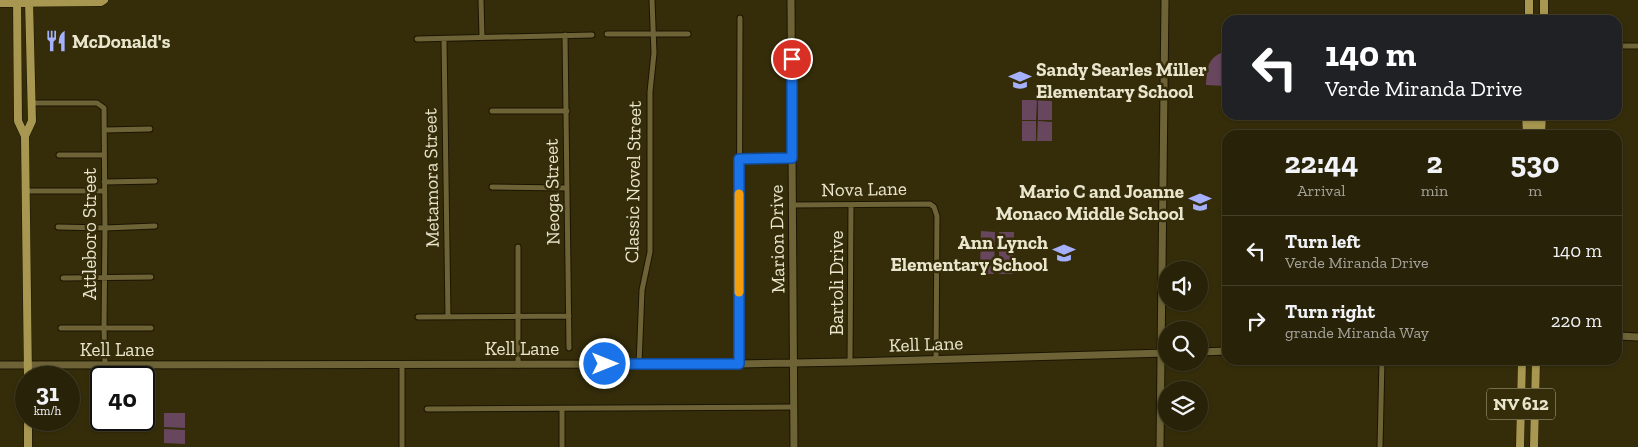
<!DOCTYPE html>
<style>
:root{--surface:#282208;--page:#342f16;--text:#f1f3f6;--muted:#a5a49c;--line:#443f29}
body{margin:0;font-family:"Zilla Slab",serif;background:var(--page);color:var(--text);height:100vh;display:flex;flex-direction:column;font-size:19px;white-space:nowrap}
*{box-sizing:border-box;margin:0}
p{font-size:16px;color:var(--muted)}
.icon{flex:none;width:28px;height:28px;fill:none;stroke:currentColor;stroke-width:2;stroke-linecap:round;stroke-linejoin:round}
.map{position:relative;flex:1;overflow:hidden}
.side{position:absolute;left:1222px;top:130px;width:400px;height:235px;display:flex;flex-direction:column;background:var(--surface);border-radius:15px;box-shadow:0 1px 4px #0004,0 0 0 1px var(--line)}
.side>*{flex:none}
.hud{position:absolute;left:1222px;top:15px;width:400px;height:105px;border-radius:15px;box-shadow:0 1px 4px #0004,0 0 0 1px var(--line);background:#202124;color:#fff;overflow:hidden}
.fabs{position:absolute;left:1158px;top:261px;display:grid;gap:10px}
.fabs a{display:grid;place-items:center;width:50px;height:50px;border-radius:50%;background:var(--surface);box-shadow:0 1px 4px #0004,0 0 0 1px var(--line);font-size:25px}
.speed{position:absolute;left:15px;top:366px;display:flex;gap:10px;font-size:25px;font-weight:700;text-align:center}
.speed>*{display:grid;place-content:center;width:65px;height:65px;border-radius:50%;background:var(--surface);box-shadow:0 1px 4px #0004,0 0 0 1px var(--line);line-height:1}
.speed small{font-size:12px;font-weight:400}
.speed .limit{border:2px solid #111;border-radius:8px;background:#fff;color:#111}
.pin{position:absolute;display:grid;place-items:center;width:42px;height:42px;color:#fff;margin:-21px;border:2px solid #fff;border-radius:50%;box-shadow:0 1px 5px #0007}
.me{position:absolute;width:55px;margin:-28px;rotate:90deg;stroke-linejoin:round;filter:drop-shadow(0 0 4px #0008)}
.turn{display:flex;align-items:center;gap:18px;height:105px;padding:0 20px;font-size:22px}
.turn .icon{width:65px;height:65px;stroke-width:2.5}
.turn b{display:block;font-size:35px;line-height:42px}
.eta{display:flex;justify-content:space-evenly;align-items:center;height:85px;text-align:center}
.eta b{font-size:30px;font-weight:700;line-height:35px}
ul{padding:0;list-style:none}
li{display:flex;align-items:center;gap:15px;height:70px;padding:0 20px;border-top:1px solid var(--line)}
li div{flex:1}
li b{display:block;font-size:19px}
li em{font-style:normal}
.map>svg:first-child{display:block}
.green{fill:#67465e}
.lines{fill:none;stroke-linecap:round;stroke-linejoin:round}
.street-casing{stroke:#1b1501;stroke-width:7}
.secondary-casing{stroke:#1b1501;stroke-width:9}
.primary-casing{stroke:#1b1501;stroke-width:9}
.street{stroke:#6d6336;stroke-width:5}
.secondary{stroke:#6d6336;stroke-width:7}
.primary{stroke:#a79750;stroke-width:8}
.route-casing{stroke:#114b97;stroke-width:12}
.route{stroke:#1a73e8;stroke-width:9}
.slow{stroke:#f59e0b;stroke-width:9}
.labels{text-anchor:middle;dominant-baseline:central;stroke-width:5;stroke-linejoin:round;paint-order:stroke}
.shield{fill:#352d0a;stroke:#b4ae92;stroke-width:1}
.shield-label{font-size:18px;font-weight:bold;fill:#eae5cd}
.poi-label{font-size:19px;font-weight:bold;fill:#eae5cd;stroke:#352d0a;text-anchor:start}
.street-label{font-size:19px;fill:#eae5cd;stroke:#352d0a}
</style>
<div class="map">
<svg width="1638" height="447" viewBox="0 0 1638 447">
<rect width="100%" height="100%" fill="#352d0a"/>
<path class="green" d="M 1221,53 L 1227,53 L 1227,86 L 1206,85 C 1207,71 1206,60 1221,53 Z
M 1022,100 L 1037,100 L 1036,120 L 1022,120 Z
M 1038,100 L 1052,101 L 1052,120 L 1038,120 Z
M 1022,121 L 1036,121 L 1036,141 L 1022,141 Z
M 1038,121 L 1052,122 L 1052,141 L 1037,141 Z
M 981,231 L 995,232 L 994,274 L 980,274 Z
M 999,232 L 1014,232 L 1013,274 L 999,274 Z
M 164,413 L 185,413 L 185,428 L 164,427 Z
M 164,429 L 185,430 L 185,444 L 164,443 Z"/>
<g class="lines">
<g class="street-casing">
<path id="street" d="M 481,0 L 482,37
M 607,34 L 688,34
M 565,35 L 569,348
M 417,39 L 592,35
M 444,39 L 448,317
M 1618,46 L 1638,46
M 31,103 L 97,103 L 104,108 L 105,228 L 104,328 L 105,365
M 492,111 L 567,111
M 104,130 L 150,129
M 59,155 L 104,155
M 739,159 L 792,158
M 104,182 L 155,181
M 492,187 L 567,188
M 25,191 L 104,191
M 793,205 L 930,204 L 934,207 L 937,216 L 936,360
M 58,227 L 105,228 L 155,226
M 518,247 L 518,365
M 63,278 L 151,277
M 418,317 L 569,316
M 61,328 L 151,328
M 850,362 L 851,205
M 639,364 L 642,290 L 650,252 L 650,92 L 654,53 L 652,0
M 739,364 L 740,18
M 402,365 L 402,447
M 562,408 L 562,447
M 427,409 L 794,407
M 1380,447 L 1382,360"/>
</g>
<g class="secondary-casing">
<path id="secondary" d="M 791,0 L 794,447
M 1618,336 L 1638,337
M 1199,352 L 1228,351
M 0,365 L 739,364 L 850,362 L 1166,353
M 1160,447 L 1165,0"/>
</g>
<g class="primary-casing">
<path id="primary" d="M 17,0 L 18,121 L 25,136
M 0,3 L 101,2 L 104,0
M 1529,20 L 1529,0
M 1544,20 L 1544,0
M 1526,115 L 1527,135
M 1530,115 L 1534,120 L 1534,135
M 1541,135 L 1542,115
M 28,378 L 25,136 L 32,121 L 29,0
M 28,420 L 28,447
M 1520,447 L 1522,360
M 1534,447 L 1536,360"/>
</g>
<use href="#street" class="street"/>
<use href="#secondary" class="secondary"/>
<use href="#primary" class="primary"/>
</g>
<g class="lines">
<g class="route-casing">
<path id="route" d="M 605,364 L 739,364 L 739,159 L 792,158 L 792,59"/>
</g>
<use href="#route" class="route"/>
<path class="slow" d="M 739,292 L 739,194"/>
</g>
<defs>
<g id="restaurant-bare" transform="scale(1.725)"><path d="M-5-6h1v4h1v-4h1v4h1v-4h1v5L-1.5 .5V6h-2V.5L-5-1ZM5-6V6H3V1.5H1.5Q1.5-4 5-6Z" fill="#a5b1fc" stroke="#352d0a" stroke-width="2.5" paint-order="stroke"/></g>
<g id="school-bare" transform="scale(1.725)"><path d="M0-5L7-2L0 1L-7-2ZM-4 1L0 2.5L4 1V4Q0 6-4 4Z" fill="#a5b1fc" stroke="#352d0a" stroke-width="2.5" paint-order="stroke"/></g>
</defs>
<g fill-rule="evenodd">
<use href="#restaurant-bare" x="56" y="41"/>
<use href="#school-bare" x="1020" y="80"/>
<use href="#school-bare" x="1200" y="202"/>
<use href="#school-bare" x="1064" y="253"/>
</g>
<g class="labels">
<rect class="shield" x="1487" y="388.5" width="68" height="31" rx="4"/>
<g class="shield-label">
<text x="1521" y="404">NV 612</text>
</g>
<g class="poi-label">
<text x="72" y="41">McDonald's</text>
<text x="1036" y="69">Sandy Searles Miller<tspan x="1036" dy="22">Elementary School</tspan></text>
<text x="1184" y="191" text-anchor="end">Mario C and Joanne<tspan x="1184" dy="22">Monaco Middle School</tspan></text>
<text x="1048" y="242" text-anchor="end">Ann Lynch<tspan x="1048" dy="22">Elementary School</tspan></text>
</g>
<g class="street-label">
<text transform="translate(431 178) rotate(-91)">Metamora Street</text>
<text transform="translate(633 182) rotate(-89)">Classic Novel Street</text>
<text transform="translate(864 189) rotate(-1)">Nova Lane</text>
<text transform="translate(552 192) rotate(-91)">Neoga Street</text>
<text transform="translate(89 234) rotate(-90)">Attleboro Street</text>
<text transform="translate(777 239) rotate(-91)">Marion Drive</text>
<text transform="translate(836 283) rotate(-90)">Bartoli Drive</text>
<text transform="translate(926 344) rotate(-2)">Kell Lane</text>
<text x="522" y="348">Kell Lane</text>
<text x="117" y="349">Kell Lane</text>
</g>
</g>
</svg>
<div class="fabs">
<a><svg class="icon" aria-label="sound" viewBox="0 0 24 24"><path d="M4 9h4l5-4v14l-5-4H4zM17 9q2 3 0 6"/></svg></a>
<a><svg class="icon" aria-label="search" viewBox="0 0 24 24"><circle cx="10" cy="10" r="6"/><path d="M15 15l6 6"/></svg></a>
<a><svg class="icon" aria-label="layers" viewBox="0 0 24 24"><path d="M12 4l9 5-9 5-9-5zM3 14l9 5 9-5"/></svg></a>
</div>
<div class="speed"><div>31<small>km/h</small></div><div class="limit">40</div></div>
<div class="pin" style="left:792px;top:59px;background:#d93025"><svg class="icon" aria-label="arrive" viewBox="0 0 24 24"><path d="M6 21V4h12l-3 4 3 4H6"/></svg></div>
<svg class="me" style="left:605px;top:364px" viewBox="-20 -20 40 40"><circle r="17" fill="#1a73e8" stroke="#fff" stroke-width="3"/><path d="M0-11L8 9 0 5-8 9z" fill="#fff"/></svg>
<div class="hud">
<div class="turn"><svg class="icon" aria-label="left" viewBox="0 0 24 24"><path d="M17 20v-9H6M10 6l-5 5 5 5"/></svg><div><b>140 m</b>Verde Miranda Drive</div></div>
</div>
<section class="side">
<div class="eta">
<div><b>22:44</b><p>Arrival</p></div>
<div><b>2</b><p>min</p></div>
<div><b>530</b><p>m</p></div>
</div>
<ul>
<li><svg class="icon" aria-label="left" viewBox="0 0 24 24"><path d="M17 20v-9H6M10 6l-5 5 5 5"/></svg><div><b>Turn left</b><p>Verde Miranda Drive</p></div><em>140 m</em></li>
<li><svg class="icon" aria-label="right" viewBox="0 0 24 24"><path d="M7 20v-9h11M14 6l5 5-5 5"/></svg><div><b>Turn right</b><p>grande Miranda Way</p></div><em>220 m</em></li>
</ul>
</section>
</div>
